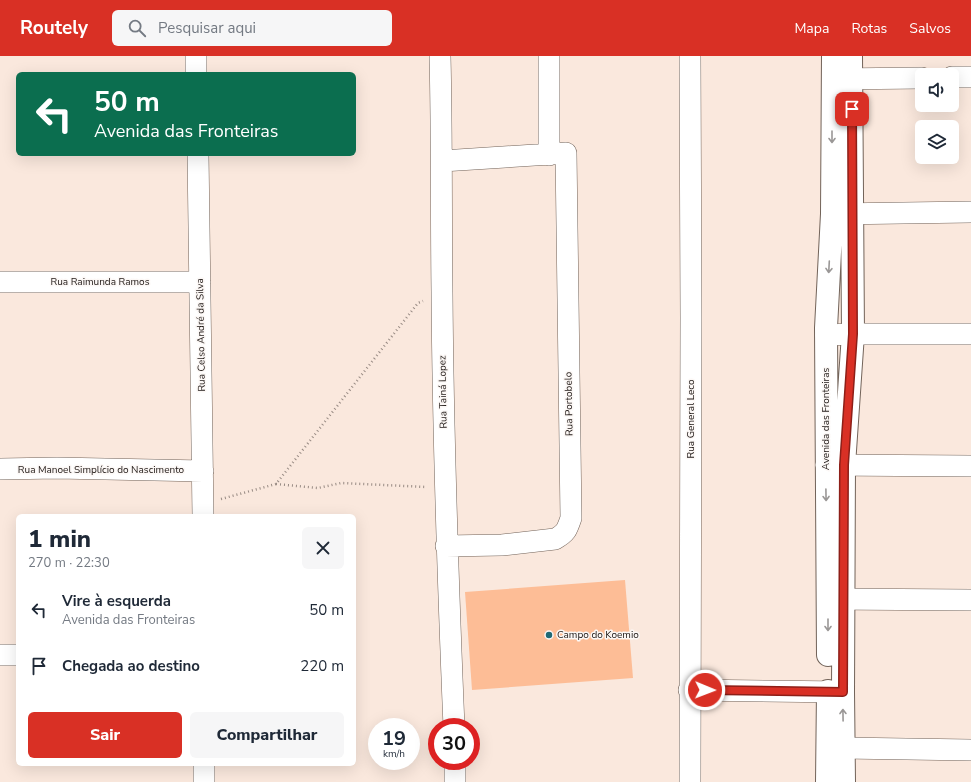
<!DOCTYPE html>
<html lang="pt">
<meta charset="utf-8">
<style>
:root{--surface:#fff;--page:#f6f6f7;--text:#1f2937;--muted:#747a83;--accent:#d93025}
body{margin:0;font-family:"Nunito Sans",sans-serif;background:var(--page);color:var(--text);height:100vh;display:flex;flex-direction:column;font-size:15px;white-space:nowrap}
*{box-sizing:border-box;margin:0}
p{font-size:13px;color:var(--muted)}
.icon{flex:none;width:22px;height:22px;fill:none;stroke:currentColor;stroke-width:2;stroke-linecap:round;stroke-linejoin:round}
.map{position:relative;flex:1;overflow:hidden}
.drawer{position:absolute;left:16px;top:458px;width:340px;height:252px;display:flex;flex-direction:column;background:var(--surface);border-radius:6px;box-shadow:0 4px 16px #0002}
.drawer>*{flex:none}
.top-card{position:absolute;left:16px;top:16px;width:340px;height:84px;border-radius:6px;box-shadow:0 4px 16px #0002;background:#0b6e4f;color:#fff;overflow:hidden}
.controls{position:absolute;left:915px;top:12px;display:grid;gap:8px}
.controls a{display:grid;place-items:center;width:44px;height:44px;border-radius:6px;background:var(--surface);box-shadow:0 4px 16px #0002;font-size:20px}
.speed{position:absolute;left:368px;top:662px;display:flex;gap:8px;font-size:20px;font-weight:700;text-align:center}
.speed>*{display:grid;place-content:center;width:52px;height:52px;border-radius:50%;background:var(--surface);box-shadow:0 4px 16px #0002;line-height:1}
.speed small{font-size:10px;font-weight:400}
.speed .limit{border:6px solid #d22;background:#fff;color:#111}
.pin{position:absolute;display:grid;place-items:center;width:34px;height:34px;color:#fff;margin:-17px;border-radius:8px;box-shadow:0 2px 6px #0006}
.me{position:absolute;width:44px;margin:-22px;rotate:91deg;stroke-linejoin:round;filter:drop-shadow(0 0 3px #0008)}
.turn{display:flex;align-items:center;gap:14px;height:84px;padding:0 12px;font-size:18px}
.turn .icon{width:52px;height:52px;stroke-width:2.5}
.turn b{display:block;font-size:28px;line-height:34px}
.round{display:grid;place-items:center;flex:none;width:42px;height:42px;border-radius:6px;background:var(--page)}
.head{display:flex;align-items:center;justify-content:space-between;height:68px;padding:0 12px}
h1{font-size:24px;font-weight:800;line-height:30px}
.primary-button{display:flex;gap:8px;margin-top:auto;padding:8px 12px}
.primary-button a{flex:1;height:46px;border-radius:6px;background:var(--accent);color:#fff;font-size:16px;font-weight:800;line-height:46px;text-align:center}
.primary-button a+a{background:var(--page);color:var(--text)}
ul{padding:0;list-style:none}
li{display:flex;align-items:center;gap:12px;height:56px;padding:0 12px}
li div{flex:1}
li b{display:block;font-size:15px}
li em{font-style:normal}
header{display:flex;align-items:center;gap:24px;box-sizing:border-box;height:56px;padding:0 20px;background:var(--accent);color:#fff}
header strong{font-size:19px}
nav{display:flex;gap:22px;margin-inline-start:auto;font-size:14px}
.search{width:280px;height:36px;background:var(--page);display:flex;align-items:center;gap:10px;box-sizing:border-box;padding:0 14px;border-radius:6px;color:var(--muted);font-size:15px}
.map>svg:first-child{display:block}
.green{fill:#fdbd96}
.lines{fill:none;stroke-linecap:round;stroke-linejoin:round}
.minor-casing{stroke:#726359;stroke-width:22}
.tertiary-casing{stroke:#726359;stroke-width:24}
.path{stroke:#978a83;stroke-width:2.5;stroke-dasharray:1 3;stroke-linecap:butt}
.minor{stroke:#fff;stroke-width:21}
.tertiary{stroke:#fff;stroke-width:22}
.oneway{stroke:#9a9796}
.route-casing{stroke:#8d1f18;stroke-width:10}
.route{stroke:#d93025;stroke-width:7}
.poi-dot{fill:#206975;stroke:#fcf8f6;stroke-width:1.5}
.labels{text-anchor:middle;dominant-baseline:central;stroke-width:3;stroke-linejoin:round;paint-order:stroke}
.street-label{font-size:10px;fill:#1f1815;stroke:#fcf8f6}
.poi-label{font-size:10px;fill:#1f1815;stroke:#fcf8f6;text-anchor:start}
</style>
<header>
<strong>Routely</strong>
<div class="search"><svg class="icon" aria-label="search" viewBox="0 0 24 24"><circle cx="10" cy="10" r="6"/><path d="M15 15l6 6"/></svg>Pesquisar aqui</div>
<nav><a>Mapa</a><a>Rotas</a><a>Salvos</a></nav>
</header>
<div class="map">
<svg width="971" height="726" viewBox="0 0 971 726">
<rect width="100%" height="100%" fill="#fae8dd"/>
<path class="green" d="M 625,524 L 633,622 L 472,634 L 465,536 Z"/>
<g class="lines">
<g class="minor-casing">
<path id="minor" d="M 196,0 L 196,18
M 440,0 C 442,79 441,157 442,236 C 443,381 448,526 454,671
M 952,21 L 971,21
M 835,23 L 922,22
M 198,98 L 203,460
M 549,99 L 549,0
M 442,105 L 566,97 L 571,462 C 567,474 566,477 555,483 L 502,489 L 446,490
M 836,158 L 971,156
M 0,226 L 200,226
M 826,279 L 853,278 L 971,278
M 826,409 L 971,410
M 0,413 L 57,412 L 203,415
M 828,543 L 971,544
M 0,599 L 18,599
M 689,634 L 843,636
M 843,692 L 971,694
M 455,705 L 455,726
M 204,726 L 204,708
M 690,726 L 691,261 L 690,0"/>
</g>
<g class="tertiary-casing">
<path id="tertiary" d="M 828,599 L 826,272 L 832,158 L 833,0
M 827,726 L 828,635
M 844,726 L 843,636 L 844,409 L 853,278 L 851,0"/>
</g>
<path class="path" d="M 276,428 L 318,432 L 341,427 L 426,431
M 221,443 L 276,428 L 418,247 L 423,245"/>
<use href="#minor" class="minor"/>
<use href="#tertiary" class="tertiary"/>
</g>
<defs><path id="oneway-shaft" d="M-6 0H5M1.5-3L5.5 0L1.5 3" fill="none" stroke-width="1.6" stroke-linecap="round" stroke-linejoin="round"/></defs>
<g class="oneway">
<use href="#oneway-shaft" transform="translate(832 81) rotate(90)"/>
<use href="#oneway-shaft" transform="translate(829 211) rotate(93)"/>
<use href="#oneway-shaft" transform="translate(826 439) rotate(89)"/>
<use href="#oneway-shaft" transform="translate(828 569) rotate(90)"/>
<use href="#oneway-shaft" transform="translate(843 659) rotate(-91)"/>
</g>
<g class="lines">
<g class="route-casing">
<path id="route" d="M 705,634 L 843,636 L 844,409 L 853,278 L 852,53"/>
</g>
<use href="#route" class="route"/>
</g>
<circle class="poi-dot" cx="549" cy="579" r="4"/>
<g class="labels">
<g class="street-label">
<text x="100" y="226">Rua Raimunda Ramos</text>
<text transform="translate(201 279) rotate(-91)">Rua Celso André da Silva</text>
<text transform="translate(443 336) rotate(-91)">Rua Tainá Lopez</text>
<text transform="translate(569 348) rotate(-91)">Rua Portobelo</text>
<text transform="translate(691 363) rotate(-90)">Rua General Leco</text>
<text transform="translate(826 363) rotate(-90)">Avenida das Fronteiras</text>
<text x="101" y="414">Rua Manoel Simplício do Nascimento</text>
</g>
<g class="poi-label">
<text x="557" y="579">Campo do Koemio</text>
</g>
</g>
</svg>
<div class="controls">
<a><svg class="icon" aria-label="sound" viewBox="0 0 24 24"><path d="M4 9h4l5-4v14l-5-4H4zM17 9q2 3 0 6"/></svg></a>
<a><svg class="icon" aria-label="layers" viewBox="0 0 24 24"><path d="M12 4l9 5-9 5-9-5zM3 14l9 5 9-5"/></svg></a>
</div>
<div class="speed"><div>19<small>km/h</small></div><div class="limit">30</div></div>
<div class="pin" style="left:852px;top:53px;background:#d93025"><svg class="icon" aria-label="arrive" viewBox="0 0 24 24"><path d="M6 21V4h12l-3 4 3 4H6"/></svg></div>
<svg class="me" style="left:705px;top:634px" viewBox="-20 -20 40 40"><circle r="17" fill="#d93025" stroke="#fff" stroke-width="3"/><path d="M0-11L8 9 0 5-8 9z" fill="#fff"/></svg>
<div class="top-card">
<div class="turn"><svg class="icon" aria-label="left" viewBox="0 0 24 24"><path d="M17 20v-9H6M10 6l-5 5 5 5"/></svg><div><b>50 m</b>Avenida das Fronteiras</div></div>
</div>
<section class="drawer">
<div class="head"><div><h1>1 min</h1><p>270 m · 22:30</p></div><a class="round"><svg class="icon" aria-label="close" viewBox="0 0 24 24"><path d="M6 6l12 12M18 6L6 18"/></svg></a></div>
<ul>
<li><svg class="icon" aria-label="left" viewBox="0 0 24 24"><path d="M17 20v-9H6M10 6l-5 5 5 5"/></svg><div><b>Vire à esquerda</b><p>Avenida das Fronteiras</p></div><em>50 m</em></li>
<li><svg class="icon" aria-label="arrive" viewBox="0 0 24 24"><path d="M6 21V4h12l-3 4 3 4H6"/></svg><div><b>Chegada ao destino</b></div><em>220 m</em></li>
</ul>
<div class="primary-button"><a>Sair</a><a>Compartilhar</a></div>
</section>
</div>
